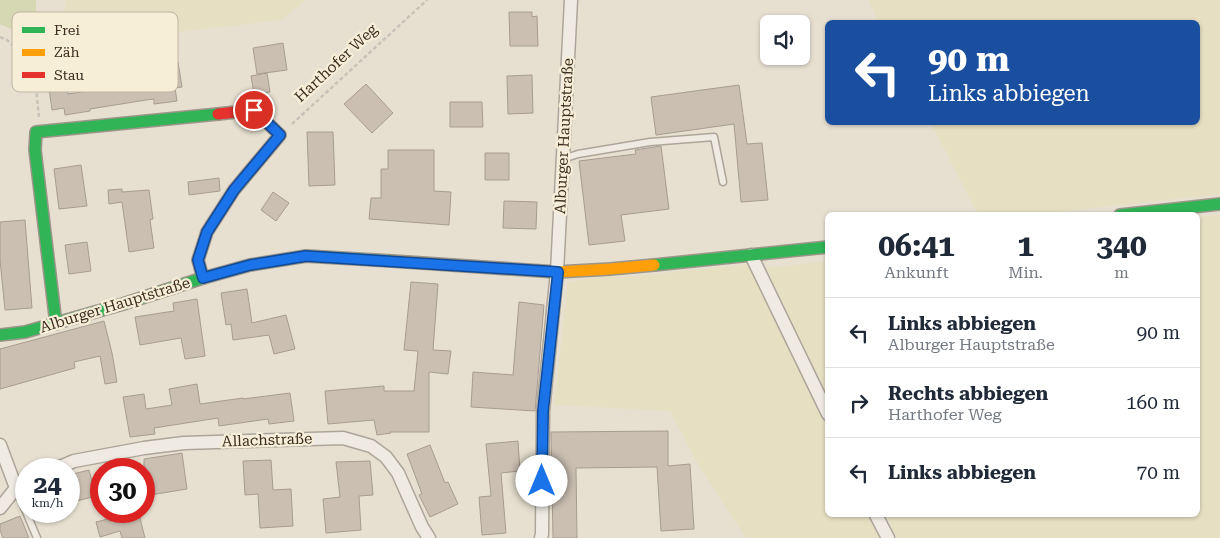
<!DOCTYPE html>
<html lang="de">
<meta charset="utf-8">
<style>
:root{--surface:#fff;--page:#f2f2f3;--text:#1f2937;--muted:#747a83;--line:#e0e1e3}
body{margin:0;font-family:"Roboto Serif",serif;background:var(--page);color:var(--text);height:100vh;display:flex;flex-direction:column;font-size:19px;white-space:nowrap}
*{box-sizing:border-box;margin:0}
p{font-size:16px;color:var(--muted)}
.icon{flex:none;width:28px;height:28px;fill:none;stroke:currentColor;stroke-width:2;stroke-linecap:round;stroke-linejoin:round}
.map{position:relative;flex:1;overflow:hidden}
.side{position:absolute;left:825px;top:212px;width:375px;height:305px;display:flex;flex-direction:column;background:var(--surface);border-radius:8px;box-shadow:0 1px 4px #0004}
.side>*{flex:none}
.hud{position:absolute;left:825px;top:20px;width:375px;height:105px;border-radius:8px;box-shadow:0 1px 4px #0004;background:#1a4fa0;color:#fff;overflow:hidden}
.controls{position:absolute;left:760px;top:15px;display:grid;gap:10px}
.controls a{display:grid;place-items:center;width:50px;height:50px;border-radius:8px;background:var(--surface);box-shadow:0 1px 4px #0004;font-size:25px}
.speed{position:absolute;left:15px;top:458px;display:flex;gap:10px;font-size:25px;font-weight:700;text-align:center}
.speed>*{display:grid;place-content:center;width:65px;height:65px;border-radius:50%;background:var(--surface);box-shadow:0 1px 4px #0004;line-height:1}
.speed small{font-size:12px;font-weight:400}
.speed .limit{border:8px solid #d22;background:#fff;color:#111}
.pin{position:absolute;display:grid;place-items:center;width:42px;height:42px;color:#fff;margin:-21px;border:2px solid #fff;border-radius:50%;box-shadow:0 1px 5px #0007}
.me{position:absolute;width:55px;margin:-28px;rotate:0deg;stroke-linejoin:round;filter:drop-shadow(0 0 4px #0008)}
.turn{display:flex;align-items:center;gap:18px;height:105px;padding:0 20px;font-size:22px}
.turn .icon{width:65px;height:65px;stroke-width:2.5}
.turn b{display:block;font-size:35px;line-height:42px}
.eta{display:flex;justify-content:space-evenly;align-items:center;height:85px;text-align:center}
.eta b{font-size:30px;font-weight:700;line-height:35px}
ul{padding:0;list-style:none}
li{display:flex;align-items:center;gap:15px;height:70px;padding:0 20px;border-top:1px solid var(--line)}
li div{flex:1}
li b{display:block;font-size:19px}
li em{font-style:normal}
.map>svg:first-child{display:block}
.farmland{fill:#e6dfc2}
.green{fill:#d6d7b3}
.building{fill:#cbbfb2;stroke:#a89c90}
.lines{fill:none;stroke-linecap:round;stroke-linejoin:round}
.lane-casing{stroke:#ada599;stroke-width:9}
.street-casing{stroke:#ada599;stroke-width:15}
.fast-casing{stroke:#9c958a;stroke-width:14}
.slow-casing{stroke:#9c958a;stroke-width:14}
.jam-casing{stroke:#9c958a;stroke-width:14}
.path{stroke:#c8c2b9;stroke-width:2.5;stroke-dasharray:4 2.5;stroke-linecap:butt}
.lane{stroke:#efebe3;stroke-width:6}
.street{stroke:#efebe3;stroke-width:12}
.fast{stroke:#30b455;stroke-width:11}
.slow{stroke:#ff9f0a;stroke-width:11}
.jam{stroke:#e5322d;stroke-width:11}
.route-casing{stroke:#114b97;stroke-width:12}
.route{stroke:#1a73e8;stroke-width:9}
.labels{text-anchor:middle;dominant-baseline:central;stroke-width:4.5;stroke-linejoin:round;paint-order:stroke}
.street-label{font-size:15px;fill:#3d2e20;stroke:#f7eed8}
.key{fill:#f7eed8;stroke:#bfb4a1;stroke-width:1}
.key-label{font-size:14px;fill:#3d2e20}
</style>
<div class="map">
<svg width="1220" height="538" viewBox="0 0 1220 538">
<rect width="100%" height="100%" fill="#e7e0d1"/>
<path class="farmland" d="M 65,0 L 306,0 L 281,20 L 129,38 L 63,39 Z
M 868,0 L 1220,0 L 1220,194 L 1031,215 L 978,215 L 931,123 L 1198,122 L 1198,22 L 879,22 Z
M 1220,215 L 1220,538 L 897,538 L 886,515 L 1198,515 L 1198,217 Z
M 827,261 L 828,261 L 827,395 L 766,268 Z
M 750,264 L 827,425 L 828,515 L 871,515 L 882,538 L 746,538 L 699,466 L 670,411 L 554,405 L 568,282 L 603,276 L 625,277 Z"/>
<path class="green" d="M 0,0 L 36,0 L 35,40 L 0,24 Z"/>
<path class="building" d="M 509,12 L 532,12 L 532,17 L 537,16 L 538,46 L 510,46 Z
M 283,43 L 287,70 L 257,74 L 253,48 Z
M 178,62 L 182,87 L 175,88 L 177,101 L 154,104 L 154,99 L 146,100 L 90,109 L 90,111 L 65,115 L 64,108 L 52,110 L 47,74 L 64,72 L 68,94 L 102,89 L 101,86 L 151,78 L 149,66 Z
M 267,73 L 270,92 L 254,94 L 251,76 Z
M 532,75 L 533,113 L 508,114 L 507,76 Z
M 366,84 L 393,113 L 372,133 L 344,104 Z
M 739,85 L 747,144 L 762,143 L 768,200 L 741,202 L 734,124 L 656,135 L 651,97 Z
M 450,102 L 482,102 L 483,127 L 450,127 Z
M 307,132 L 333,132 L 335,185 L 309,186 Z
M 661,146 L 669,209 L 621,215 L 625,241 L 589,245 L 579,161 L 636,154 L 635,150 Z
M 388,150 L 434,150 L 434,191 L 451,192 L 449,225 L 369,219 L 371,198 L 381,198 L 381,169 L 388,169 Z
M 485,153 L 509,153 L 509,180 L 485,180 Z
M 81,165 L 87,206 L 59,209 L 54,169 Z
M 219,178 L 220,191 L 189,195 L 188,182 Z
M 122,189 L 122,192 L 149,190 L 153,219 L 150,220 L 154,248 L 129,252 L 122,202 L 109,204 L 108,190 Z
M 273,192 L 289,203 L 276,221 L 261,210 Z
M 504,201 L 537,202 L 536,229 L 503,228 Z
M 25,220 L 32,308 L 5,310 L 0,260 L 0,222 Z
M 87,242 L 91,271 L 69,274 L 65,245 Z
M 411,282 L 438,284 L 433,350 L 451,351 L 448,374 L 429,372 L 429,432 L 390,432 L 391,433 L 377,435 L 374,420 L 328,424 L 325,391 L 384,386 L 384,391 L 414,391 L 418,351 L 404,350 Z
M 247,289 L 252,323 L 286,315 L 295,349 L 274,354 L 269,335 L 233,340 L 231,324 L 226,325 L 221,293 Z
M 197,299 L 205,356 L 185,359 L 181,338 L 140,345 L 135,317 L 174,311 L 173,303 Z
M 519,302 L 544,305 L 535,411 L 471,407 L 473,372 L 513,375 Z
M 104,321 L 112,353 L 117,382 L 105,384 L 100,356 L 74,362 L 75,368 L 0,389 L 0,349 Z
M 197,384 L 200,404 L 243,398 L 243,399 L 290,393 L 294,421 L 269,424 L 268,419 L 219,426 L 218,418 L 154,428 L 155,434 L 130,437 L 123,397 L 144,394 L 146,409 L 172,405 L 169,389 Z
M 668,431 L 668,466 L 690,464 L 694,529 L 661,531 L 657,467 L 576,468 L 577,538 L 553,538 L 551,432 Z
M 518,441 L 520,471 L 501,473 L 506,533 L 482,535 L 479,497 L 491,496 L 486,444 Z
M 430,445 L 445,483 L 448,482 L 458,504 L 430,517 L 419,495 L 422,494 L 407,454 Z
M 182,453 L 187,489 L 144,496 L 144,459 Z
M 271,460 L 273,490 L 291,489 L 293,526 L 260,528 L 258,494 L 245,495 L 243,461 Z
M 370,461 L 373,495 L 359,496 L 361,530 L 326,533 L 323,499 L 340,497 L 336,462 Z
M 89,470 L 96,496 L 69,503 L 69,475 Z
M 139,514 L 145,538 L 122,538 L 120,531 L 100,537 L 96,522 L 108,519 L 109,521 Z
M 20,516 L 29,538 L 3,538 L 0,530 L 0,524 Z"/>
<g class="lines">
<g class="lane-casing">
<path id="lane" d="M 563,159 L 578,154 L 650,142 L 714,137 L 723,182
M 16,488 L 37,538"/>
</g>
<g class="street-casing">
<path id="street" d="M 751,255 L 828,414
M 0,445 L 16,488
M 55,469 L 74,461 L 144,448 L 184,443 L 343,438 L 371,446 L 386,457 L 398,473 L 422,527 L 429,538
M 0,508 L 16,488 L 26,481
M 876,515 L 888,538
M 541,538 L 542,534 L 543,411 L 557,272 L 571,0"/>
</g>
<g class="fast-casing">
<path id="fast" d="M 1120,215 L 1220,204
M 654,265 L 828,247
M 56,324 L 35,150 L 36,132 L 218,114
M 0,335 L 25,332 L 123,304 L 203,278 L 250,265 L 306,256 L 392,261"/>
</g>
<g class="slow-casing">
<path id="slow" d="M 392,261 L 557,272 L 610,269 L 654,265"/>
</g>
<g class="jam-casing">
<path id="jam" d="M 203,278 L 198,260 L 207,232 L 234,190 L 280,135 L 254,110 L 218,114"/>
</g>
<path class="path" d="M 0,37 L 7,40 L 26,57 L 35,78 L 39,117
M 292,124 L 427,0"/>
<use href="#lane" class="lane"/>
<use href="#street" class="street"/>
<use href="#fast" class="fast"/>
<use href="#slow" class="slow"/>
<use href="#jam" class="jam"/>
</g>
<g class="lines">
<g class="route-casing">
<path id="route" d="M 254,110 L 280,135 L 234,190 L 207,232 L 198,260 L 203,278 L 250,265 L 306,256 L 558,272 L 543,411 L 542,481"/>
</g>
<use href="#route" class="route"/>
</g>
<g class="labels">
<g class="street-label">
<text transform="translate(336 63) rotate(-43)">Harthofer Weg</text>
<text transform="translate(564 136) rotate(-87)">Alburger Hauptstraße</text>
<text transform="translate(115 305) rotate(-17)">Alburger Hauptstraße</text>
<text transform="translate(267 440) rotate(-2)">Allachstraße</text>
</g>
</g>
<rect x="12" y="12" width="166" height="80" rx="8" class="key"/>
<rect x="22" y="27" width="23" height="6" fill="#30b455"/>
<rect x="22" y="49" width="23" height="7" fill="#ff9f0a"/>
<rect x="22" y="72" width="23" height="6" fill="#e5322d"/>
<g class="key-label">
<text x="54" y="35">Frei</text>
<text x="54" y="57">Zäh</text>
<text x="54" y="80">Stau</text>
</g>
</svg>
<div class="controls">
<a><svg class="icon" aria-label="sound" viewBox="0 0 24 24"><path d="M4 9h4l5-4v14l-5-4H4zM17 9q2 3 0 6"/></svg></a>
</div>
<div class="speed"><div>24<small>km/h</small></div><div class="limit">30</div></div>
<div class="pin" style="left:254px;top:110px;background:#d93025"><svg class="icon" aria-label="arrive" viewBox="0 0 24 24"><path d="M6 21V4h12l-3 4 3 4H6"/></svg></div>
<svg class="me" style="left:542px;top:481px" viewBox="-20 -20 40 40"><circle r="19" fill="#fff"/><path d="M0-13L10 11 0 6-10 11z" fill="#1a73e8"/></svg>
<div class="hud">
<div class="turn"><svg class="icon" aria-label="left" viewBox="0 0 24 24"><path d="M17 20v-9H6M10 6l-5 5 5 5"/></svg><div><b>90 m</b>Links abbiegen</div></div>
</div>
<section class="side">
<div class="eta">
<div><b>06:41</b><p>Ankunft</p></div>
<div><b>1</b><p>Min.</p></div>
<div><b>340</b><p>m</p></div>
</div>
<ul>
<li><svg class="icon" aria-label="left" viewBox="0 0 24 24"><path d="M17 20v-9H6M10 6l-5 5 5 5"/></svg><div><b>Links abbiegen</b><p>Alburger Hauptstraße</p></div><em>90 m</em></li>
<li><svg class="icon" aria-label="right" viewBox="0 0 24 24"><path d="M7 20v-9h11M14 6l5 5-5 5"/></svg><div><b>Rechts abbiegen</b><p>Harthofer Weg</p></div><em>160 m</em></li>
<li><svg class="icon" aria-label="left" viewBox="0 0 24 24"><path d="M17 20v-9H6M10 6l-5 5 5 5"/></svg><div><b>Links abbiegen</b></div><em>70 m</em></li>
</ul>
</section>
</div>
